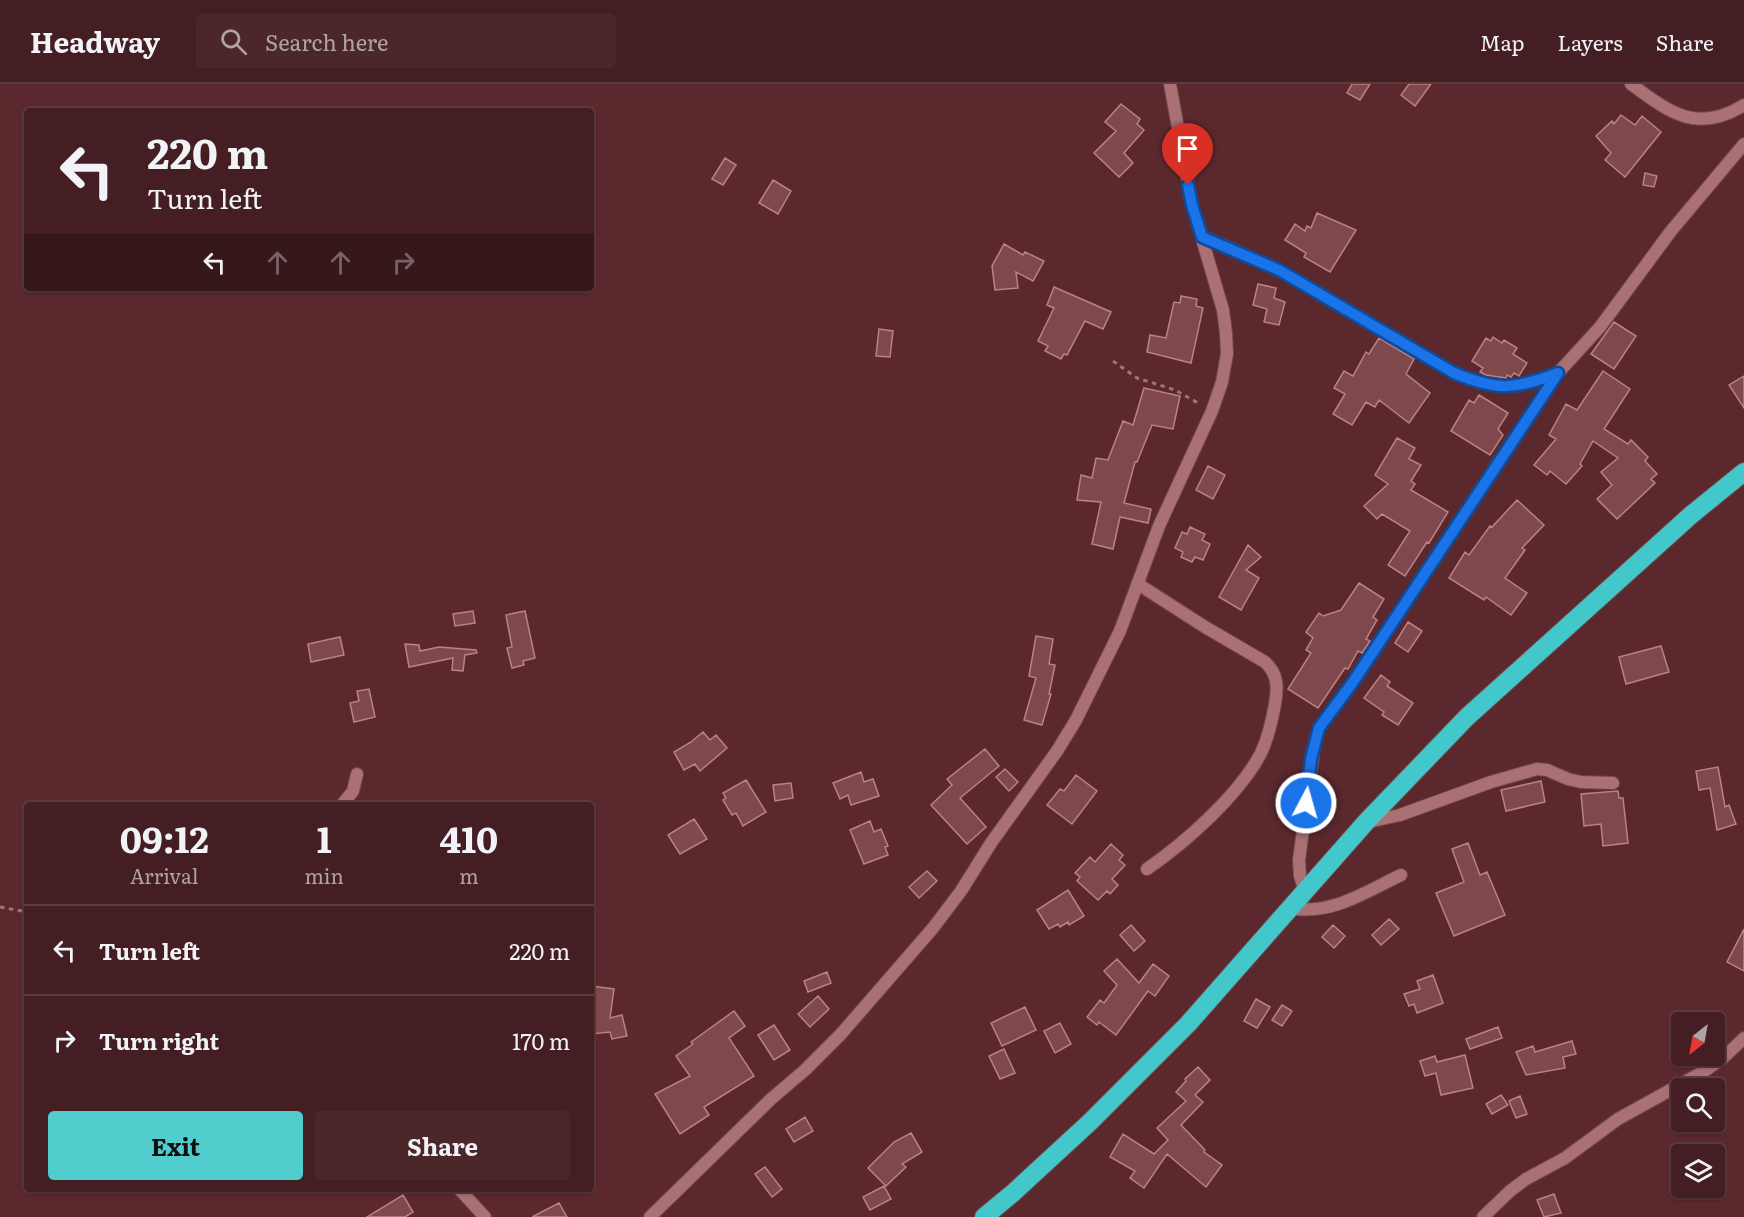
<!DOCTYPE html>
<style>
:root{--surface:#441e22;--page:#4b272a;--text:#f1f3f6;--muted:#afa2a5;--line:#5c3c40;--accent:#52cdce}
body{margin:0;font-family:Literata,serif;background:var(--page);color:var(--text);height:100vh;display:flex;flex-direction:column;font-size:22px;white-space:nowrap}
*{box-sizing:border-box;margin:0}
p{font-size:20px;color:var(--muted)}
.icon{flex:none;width:33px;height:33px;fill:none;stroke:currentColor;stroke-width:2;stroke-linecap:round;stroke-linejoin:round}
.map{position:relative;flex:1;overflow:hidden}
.panel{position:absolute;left:24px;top:718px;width:570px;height:390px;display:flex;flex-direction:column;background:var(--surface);border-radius:6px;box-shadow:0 2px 4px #0004,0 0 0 2px var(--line)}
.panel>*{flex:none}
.banner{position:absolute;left:24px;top:24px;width:570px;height:183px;border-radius:6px;box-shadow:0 2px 4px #0004,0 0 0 2px var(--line);background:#441e22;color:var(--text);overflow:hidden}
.needle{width:39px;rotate:211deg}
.tools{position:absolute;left:1671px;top:928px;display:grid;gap:12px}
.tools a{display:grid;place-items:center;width:54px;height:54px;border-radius:6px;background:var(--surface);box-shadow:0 2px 4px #0004,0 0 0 2px var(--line);font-size:30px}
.pin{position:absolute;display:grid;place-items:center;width:51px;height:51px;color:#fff;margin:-62px -26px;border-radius:50% 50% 50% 0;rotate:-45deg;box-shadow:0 0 6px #0007}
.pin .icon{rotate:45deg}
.me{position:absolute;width:66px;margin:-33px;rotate:6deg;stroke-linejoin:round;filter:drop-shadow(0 0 4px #0008)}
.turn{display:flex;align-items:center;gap:21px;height:126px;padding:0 24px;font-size:27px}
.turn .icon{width:78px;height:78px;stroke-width:2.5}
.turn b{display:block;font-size:42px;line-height:51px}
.lanes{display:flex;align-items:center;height:57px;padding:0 24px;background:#0003;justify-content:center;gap:30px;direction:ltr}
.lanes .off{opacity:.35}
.eta{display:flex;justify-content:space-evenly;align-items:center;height:102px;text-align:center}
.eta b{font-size:36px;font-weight:700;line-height:42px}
.button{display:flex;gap:12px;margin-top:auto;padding:12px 24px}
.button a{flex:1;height:69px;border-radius:6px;background:var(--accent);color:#111;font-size:24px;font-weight:700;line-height:69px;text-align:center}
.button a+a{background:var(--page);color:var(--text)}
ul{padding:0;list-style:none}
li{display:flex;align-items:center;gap:18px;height:90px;padding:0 24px;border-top:2px solid var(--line)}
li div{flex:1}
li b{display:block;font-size:22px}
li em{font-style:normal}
header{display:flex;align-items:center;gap:36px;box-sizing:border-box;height:84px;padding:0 30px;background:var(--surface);border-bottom:2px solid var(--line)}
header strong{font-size:28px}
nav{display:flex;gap:33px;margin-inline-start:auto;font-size:21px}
.search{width:420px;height:54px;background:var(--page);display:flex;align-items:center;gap:15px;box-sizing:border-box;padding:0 21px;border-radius:6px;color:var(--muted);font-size:22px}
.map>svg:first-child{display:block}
.building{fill:#7f484c;stroke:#bd8184;stroke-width:1.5}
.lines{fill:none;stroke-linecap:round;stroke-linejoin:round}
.street-casing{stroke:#73474c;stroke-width:14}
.highway-casing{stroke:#73474c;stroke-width:20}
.path{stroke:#9f7477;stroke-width:3;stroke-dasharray:4.5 4.5;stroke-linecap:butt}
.street{stroke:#aa7073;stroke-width:12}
.highway{stroke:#42c8ca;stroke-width:18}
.route-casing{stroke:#114b97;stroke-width:15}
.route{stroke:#1a73e8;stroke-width:10}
</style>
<header>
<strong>Headway</strong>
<div class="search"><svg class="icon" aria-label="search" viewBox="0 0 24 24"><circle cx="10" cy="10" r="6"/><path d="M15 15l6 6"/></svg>Search here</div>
<nav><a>Map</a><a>Layers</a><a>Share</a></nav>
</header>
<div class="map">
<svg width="1744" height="1133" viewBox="0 0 1744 1133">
<rect width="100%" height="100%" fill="#5b282d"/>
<path class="building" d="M 1352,0 L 1370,0 L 1360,16 L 1347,9 Z
M 1409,0 L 1431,0 L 1415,22 L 1401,11 Z
M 1121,20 L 1140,35 L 1137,40 L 1144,46 L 1124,69 L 1133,79 L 1119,93 L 1094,69 L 1116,47 L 1105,38 Z
M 1621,31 L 1635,41 L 1642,32 L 1661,48 L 1625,93 L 1605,76 L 1611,69 L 1596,52 L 1612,37 L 1614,40 Z
M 725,74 L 736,81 L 723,101 L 712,95 Z
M 1645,89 L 1657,92 L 1654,103 L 1643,101 Z
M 773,96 L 791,107 L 778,130 L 759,119 Z
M 1317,129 L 1356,146 L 1330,188 L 1304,173 L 1306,169 L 1285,156 L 1295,140 L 1305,147 L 1307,142 L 1311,144 Z
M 1004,160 L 1023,171 L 1025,168 L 1044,177 L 1033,197 L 1016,188 L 1018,204 L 995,206 L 992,182 Z
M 1258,200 L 1276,204 L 1274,214 L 1285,218 L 1279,241 L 1264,238 L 1267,225 L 1253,221 Z
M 1054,203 L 1111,228 L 1103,245 L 1085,237 L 1067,271 L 1064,270 L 1061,275 L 1045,267 L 1048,262 L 1038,257 L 1054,224 L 1047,221 Z
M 1181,212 L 1197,215 L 1196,222 L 1203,224 L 1191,279 L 1147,268 L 1150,251 L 1166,254 L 1174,218 L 1180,219 Z
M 1614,238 L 1636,252 L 1614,285 L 1591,270 Z
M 879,245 L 893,247 L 890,273 L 876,272 Z
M 1493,253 L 1502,259 L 1504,256 L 1517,264 L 1513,270 L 1527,279 L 1519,292 L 1514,289 L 1511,293 L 1507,291 L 1506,294 L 1486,291 L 1480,288 L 1483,284 L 1472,277 L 1486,254 L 1491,257 Z
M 1379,254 L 1414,275 L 1406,290 L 1430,309 L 1409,339 L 1379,316 L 1375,323 L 1366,318 L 1352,341 L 1333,330 L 1345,310 L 1334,304 L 1344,287 L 1353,292 L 1366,268 L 1369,270 Z
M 1603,287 L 1630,305 L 1604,345 L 1628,360 L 1631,356 L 1648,373 L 1645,377 L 1657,390 L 1651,395 L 1655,399 L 1617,435 L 1597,415 L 1612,401 L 1601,388 L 1618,374 L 1593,357 L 1580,380 L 1582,382 L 1566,400 L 1550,387 L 1547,391 L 1534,381 L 1556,355 L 1549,351 L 1566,320 L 1577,326 Z
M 1744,292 L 1744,324 L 1729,301 Z
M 1144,304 L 1180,312 L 1173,345 L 1152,341 L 1137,378 L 1135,378 L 1124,419 L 1151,425 L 1148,439 L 1120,433 L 1113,465 L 1092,460 L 1101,418 L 1077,416 L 1081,391 L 1092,394 L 1096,374 L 1108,376 L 1123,337 L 1133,341 Z
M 1479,311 L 1508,329 L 1498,345 L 1503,351 L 1490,371 L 1451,347 L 1469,316 L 1474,319 Z
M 1397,354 L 1415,364 L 1409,375 L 1421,381 L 1411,397 L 1415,400 L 1411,406 L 1448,428 L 1429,459 L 1427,458 L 1405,492 L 1388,481 L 1410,447 L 1382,430 L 1377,435 L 1364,422 L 1388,400 L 1375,391 Z
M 1208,382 L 1225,391 L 1213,415 L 1196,406 Z
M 1517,416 L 1544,441 L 1522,464 L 1525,466 L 1505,494 L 1527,509 L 1511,531 L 1486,513 L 1484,516 L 1449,494 L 1465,468 L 1469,471 L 1490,442 L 1492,443 Z
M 1190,443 L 1205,450 L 1202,456 L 1210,460 L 1203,476 L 1195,473 L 1192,478 L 1181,473 L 1183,468 L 1175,464 L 1182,448 L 1187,450 Z
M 1248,461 L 1261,473 L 1246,486 L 1259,494 L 1241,526 L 1219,513 Z
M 1359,499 L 1384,515 L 1373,533 L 1377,536 L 1366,555 L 1370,557 L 1362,569 L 1358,567 L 1348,585 L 1345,584 L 1318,624 L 1288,605 L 1311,569 L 1306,566 L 1313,554 L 1306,548 L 1319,529 L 1323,532 L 1341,526 Z
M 473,527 L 475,539 L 455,542 L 453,530 Z
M 525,527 L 535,574 L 523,577 L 524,581 L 512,584 L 507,564 L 512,563 L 506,531 Z
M 1408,538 L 1422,547 L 1408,568 L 1395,559 Z
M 1036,552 L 1053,555 L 1049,580 L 1055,581 L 1049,610 L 1051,610 L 1042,641 L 1024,636 L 1036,594 L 1029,592 Z
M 340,553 L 344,571 L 311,578 L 308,560 Z
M 405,560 L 419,561 L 420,567 L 439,563 L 476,566 L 477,569 L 465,571 L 463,587 L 452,586 L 453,574 L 409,583 Z
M 1661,562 L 1669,588 L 1626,600 L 1619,573 Z
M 1381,591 L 1390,598 L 1387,602 L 1413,619 L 1398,641 L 1382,631 L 1384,628 L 1364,614 Z
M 369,605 L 375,633 L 354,638 L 350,619 L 359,617 L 357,607 Z
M 703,648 L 710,656 L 716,651 L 727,664 L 700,687 L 695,680 L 684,686 L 674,668 L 691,658 Z
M 985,665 L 999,682 L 960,714 L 986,743 L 967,760 L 931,721 L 952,701 L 947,695 Z
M 1718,683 L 1725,723 L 1729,721 L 1736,740 L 1717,746 L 1710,704 L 1699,706 L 1696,687 Z
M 1005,685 L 1018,698 L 1009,707 L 996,693 Z
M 861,688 L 864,698 L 873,695 L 879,712 L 851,721 L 848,711 L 840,715 L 833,699 Z
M 1076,691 L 1097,707 L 1072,740 L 1047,721 L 1060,705 L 1064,707 Z
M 746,696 L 766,728 L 743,742 L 736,729 L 732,731 L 723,716 L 726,714 L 723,709 Z
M 1541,697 L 1545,718 L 1506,727 L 1501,706 Z
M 791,699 L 793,714 L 775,717 L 773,701 Z
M 1618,707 L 1619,714 L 1623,714 L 1628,759 L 1603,762 L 1601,740 L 1584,742 L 1581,710 Z
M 694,735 L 707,755 L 680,770 L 668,751 Z
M 870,737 L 874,748 L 881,745 L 888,762 L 885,763 L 888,771 L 864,780 L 850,746 Z
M 1468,759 L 1480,791 L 1487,788 L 1505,831 L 1454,852 L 1436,809 L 1464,798 L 1452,765 Z
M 1111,760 L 1123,771 L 1119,776 L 1125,781 L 1112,795 L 1118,801 L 1110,810 L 1107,807 L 1098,816 L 1077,797 L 1080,793 L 1075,789 L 1090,773 L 1095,778 Z
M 927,787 L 937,797 L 919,814 L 909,803 Z
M 1068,806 L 1084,832 L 1069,841 L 1068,838 L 1060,843 L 1058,840 L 1049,845 L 1037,826 Z
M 1389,835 L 1399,845 L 1381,861 L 1372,851 Z
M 1131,841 L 1145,857 L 1134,867 L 1120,851 Z
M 1333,841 L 1345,852 L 1334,864 L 1322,853 Z
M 1744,845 L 1744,887 L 1727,878 Z
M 1117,875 L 1139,899 L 1153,880 L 1169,892 L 1155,912 L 1148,907 L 1116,951 L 1099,938 L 1097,941 L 1087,933 L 1100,916 L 1104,919 L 1117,901 L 1104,887 Z
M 827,888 L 831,899 L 808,908 L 804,897 Z
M 1433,891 L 1443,919 L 1417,929 L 1414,920 L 1409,922 L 1404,910 L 1420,905 L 1417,897 Z
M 591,902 L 614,905 L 610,934 L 622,931 L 627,952 L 612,955 L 610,948 L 591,950 Z
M 818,912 L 829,925 L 810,943 L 798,930 Z
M 1256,915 L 1270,923 L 1257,944 L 1244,937 Z
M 1282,921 L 1292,927 L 1282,942 L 1272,936 Z
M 1025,923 L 1036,946 L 1002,962 L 991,939 Z
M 734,927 L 745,942 L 729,954 L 754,992 L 704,1023 L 709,1031 L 680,1050 L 655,1010 L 690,992 L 676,972 L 693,960 L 691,958 Z
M 1060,939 L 1071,960 L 1055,969 L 1044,947 Z
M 774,941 L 790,966 L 774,976 L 758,951 Z
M 1498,943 L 1502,954 L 1470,965 L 1466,955 Z
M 1572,957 L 1576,970 L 1563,973 L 1565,984 L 1526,991 L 1516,968 L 1533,962 L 1535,968 Z
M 1004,965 L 1015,989 L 1000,995 L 989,972 Z
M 1465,971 L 1473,1004 L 1441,1011 L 1436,989 L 1425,992 L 1420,977 L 1435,972 L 1437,978 Z
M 1198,983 L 1210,996 L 1195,1011 L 1203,1018 L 1181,1041 L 1205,1066 L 1204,1068 L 1222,1081 L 1206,1103 L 1167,1070 L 1144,1104 L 1130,1094 L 1135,1087 L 1110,1073 L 1123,1050 L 1154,1070 L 1168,1056 L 1157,1044 L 1186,1017 L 1176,1008 L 1186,997 L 1185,995 Z
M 1501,1011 L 1508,1021 L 1492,1030 L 1486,1020 Z
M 1520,1012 L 1527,1030 L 1516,1034 L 1509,1017 Z
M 805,1033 L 813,1047 L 794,1058 L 786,1045 Z
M 911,1049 L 922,1068 L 902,1080 L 906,1083 L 886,1102 L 868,1084 L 894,1058 Z
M 765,1083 L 782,1105 L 772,1113 L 755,1090 Z
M 884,1102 L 891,1115 L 870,1126 L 863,1113 Z
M 1554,1110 L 1561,1129 L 1544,1133 L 1537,1116 Z
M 403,1111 L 413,1128 L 405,1133 L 367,1133 Z
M 559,1119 L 567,1133 L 532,1133 Z"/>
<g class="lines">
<g class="street-casing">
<path id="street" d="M 1631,0 C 1670,29 1697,50 1744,21
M 1202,152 L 1279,186 L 1454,289 C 1498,307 1512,306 1557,289
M 1138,500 L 1205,543 L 1265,578 C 1278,590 1278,603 1275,620 C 1272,637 1268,654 1261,669 C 1239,711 1186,758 1147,785
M 341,722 L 353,707 L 357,690
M 1368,738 L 1400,731 L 1491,698 L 1537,685 L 1547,686 L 1568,695 L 1581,698 L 1613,699
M 1305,808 L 1300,792 L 1299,776 L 1315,657 L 1319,644 L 1353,598 L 1558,289 L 1600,243 L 1671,147 L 1744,60
M 1289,824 C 1331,832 1365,808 1401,791
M 460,1106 L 485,1133
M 650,1133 L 771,1015 L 805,986 L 841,950 L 933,844 L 961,807 L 991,759 L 1057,667 L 1076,636 L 1120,547 L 1159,442 L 1212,327 L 1222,298 L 1227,270 L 1226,249 L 1223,226 L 1192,121 L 1170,0
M 1483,1133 L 1510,1107 L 1526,1095 L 1565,1074 L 1618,1035 L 1703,988 L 1723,974 L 1744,954"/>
</g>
<g class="highway-casing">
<path id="highway" d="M 984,1133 L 1013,1109 L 1090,1038 L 1188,940 L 1366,738 L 1467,633 L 1691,431 L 1744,388"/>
</g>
<path class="path" d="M 1113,277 L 1137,294 L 1175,306 L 1200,320
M 0,823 L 27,828"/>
<use href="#street" class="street"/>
<use href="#highway" class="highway"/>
</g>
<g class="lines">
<g class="route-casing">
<path id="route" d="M 1188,101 L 1192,121 L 1202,153 L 1279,186 L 1454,289 C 1498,307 1513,306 1558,289 L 1353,598 L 1319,644 L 1311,675 L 1306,719"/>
</g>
<use href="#route" class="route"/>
</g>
</svg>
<div class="tools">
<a><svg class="needle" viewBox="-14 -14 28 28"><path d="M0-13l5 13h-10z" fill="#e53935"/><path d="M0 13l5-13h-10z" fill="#afa2a5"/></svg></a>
<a><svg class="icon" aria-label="search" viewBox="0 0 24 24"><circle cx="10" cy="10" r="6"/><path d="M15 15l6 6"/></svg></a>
<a><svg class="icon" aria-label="layers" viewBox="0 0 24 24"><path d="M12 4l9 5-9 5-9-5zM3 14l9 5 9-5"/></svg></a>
</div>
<div class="pin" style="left:1188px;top:101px;background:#d93025"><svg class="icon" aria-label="arrive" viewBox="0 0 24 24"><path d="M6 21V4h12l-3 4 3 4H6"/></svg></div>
<svg class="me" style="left:1306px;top:719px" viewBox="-20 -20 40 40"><circle r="17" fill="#1a73e8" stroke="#fff" stroke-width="3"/><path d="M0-11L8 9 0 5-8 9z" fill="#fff"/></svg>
<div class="banner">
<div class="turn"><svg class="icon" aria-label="left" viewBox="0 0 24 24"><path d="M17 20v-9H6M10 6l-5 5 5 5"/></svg><div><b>220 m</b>Turn left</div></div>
<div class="lanes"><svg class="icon" aria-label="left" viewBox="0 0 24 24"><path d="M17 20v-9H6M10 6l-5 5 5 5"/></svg><svg class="icon off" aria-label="ahead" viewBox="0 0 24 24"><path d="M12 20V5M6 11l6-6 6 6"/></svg><svg class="icon off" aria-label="ahead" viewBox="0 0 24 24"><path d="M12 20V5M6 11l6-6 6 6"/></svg><svg class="icon off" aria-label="right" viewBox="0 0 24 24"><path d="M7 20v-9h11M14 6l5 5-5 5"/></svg></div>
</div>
<section class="panel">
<div class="eta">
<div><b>09:12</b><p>Arrival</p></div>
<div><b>1</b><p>min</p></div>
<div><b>410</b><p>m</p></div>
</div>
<ul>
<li><svg class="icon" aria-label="left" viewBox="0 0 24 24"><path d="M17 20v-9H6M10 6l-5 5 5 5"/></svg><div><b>Turn left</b></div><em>220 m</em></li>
<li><svg class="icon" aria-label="right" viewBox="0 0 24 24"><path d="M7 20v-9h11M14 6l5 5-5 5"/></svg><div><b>Turn right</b></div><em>170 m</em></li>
</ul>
<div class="button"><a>Exit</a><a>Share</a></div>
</section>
</div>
